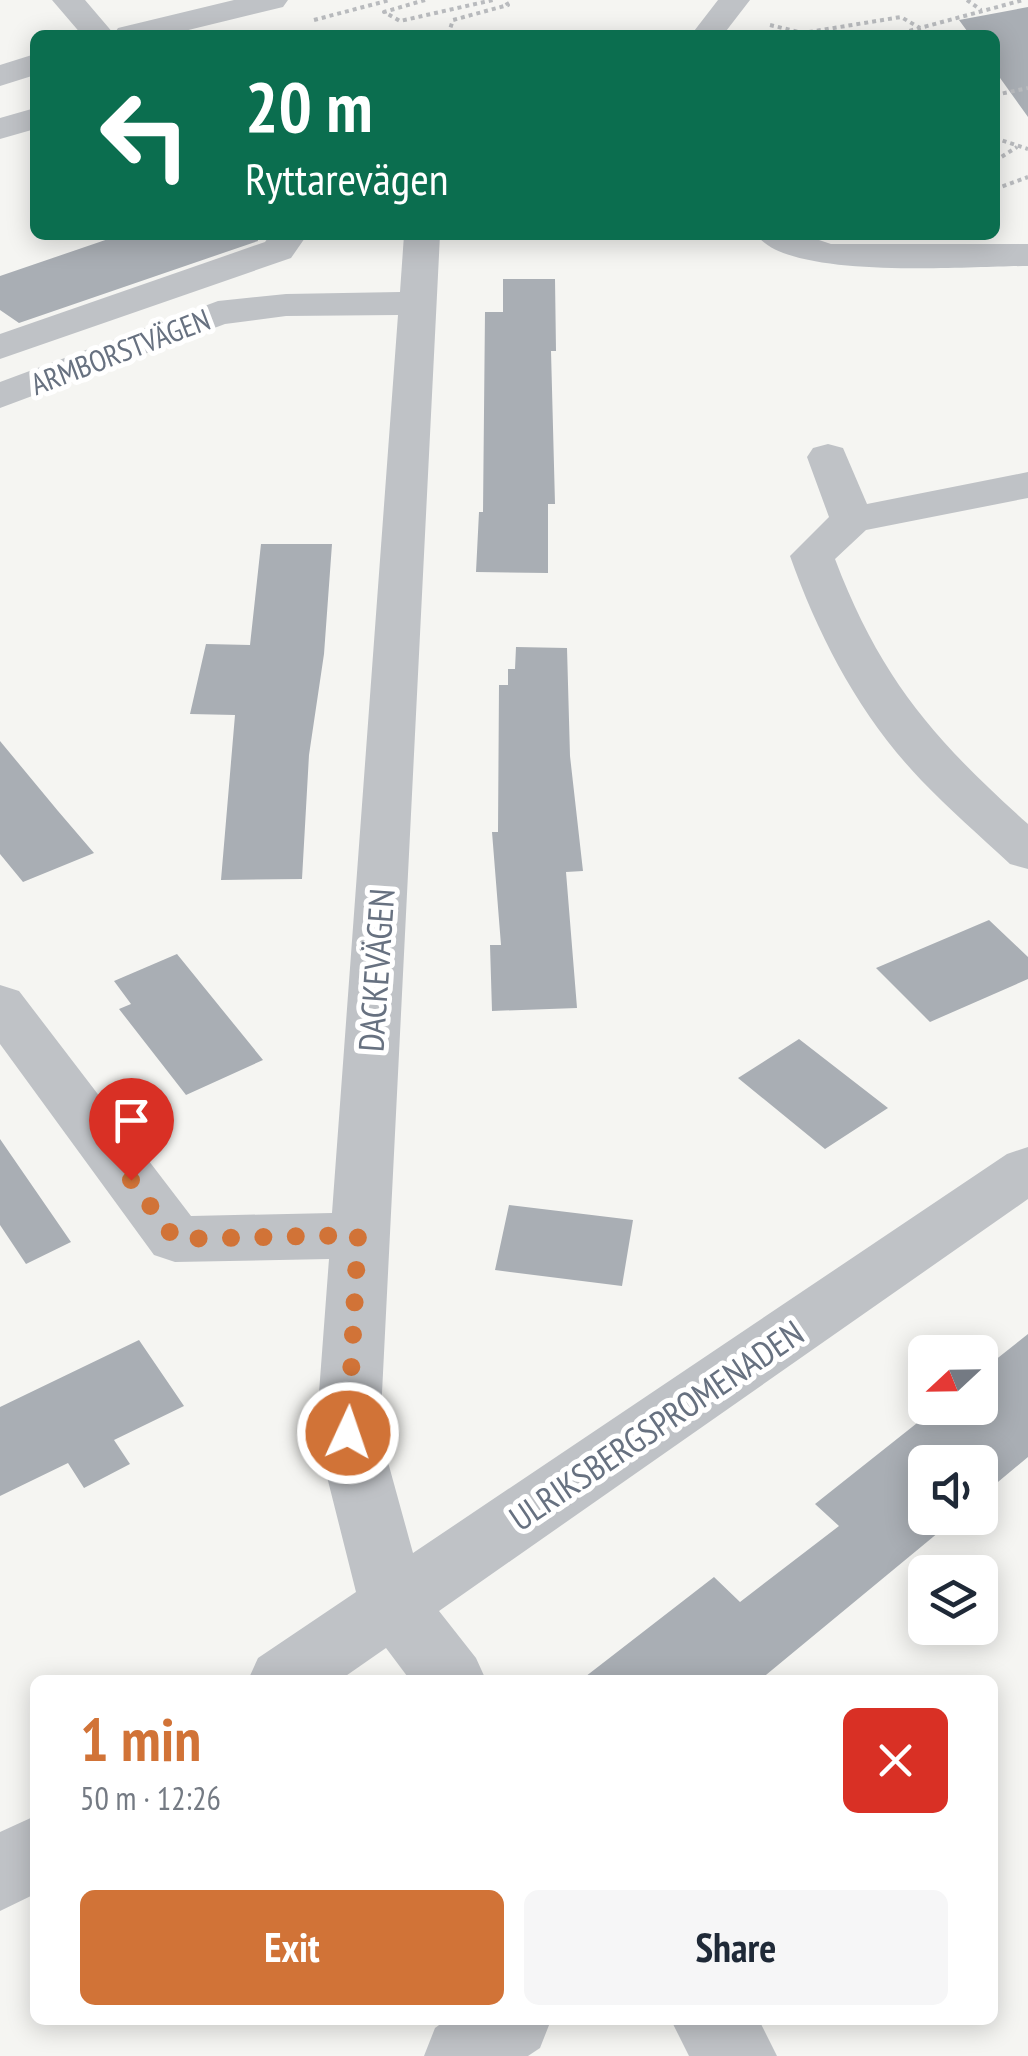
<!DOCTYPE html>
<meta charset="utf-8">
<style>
:root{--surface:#fff;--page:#f6f6f7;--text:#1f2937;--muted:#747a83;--accent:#d17337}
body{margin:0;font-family:"PT Sans Narrow",sans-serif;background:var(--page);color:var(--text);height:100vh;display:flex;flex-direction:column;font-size:38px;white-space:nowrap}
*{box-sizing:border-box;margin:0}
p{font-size:32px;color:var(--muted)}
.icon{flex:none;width:55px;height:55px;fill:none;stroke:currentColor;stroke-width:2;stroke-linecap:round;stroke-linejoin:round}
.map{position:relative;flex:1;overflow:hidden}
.drawer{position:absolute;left:30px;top:1675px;width:968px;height:350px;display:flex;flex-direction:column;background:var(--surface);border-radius:15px;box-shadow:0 5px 25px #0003}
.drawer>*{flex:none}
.hud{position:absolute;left:30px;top:30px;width:970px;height:210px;border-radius:15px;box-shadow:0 5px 25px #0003;background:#0b6e4f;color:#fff;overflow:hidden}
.needle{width:65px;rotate:248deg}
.fabs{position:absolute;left:908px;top:1335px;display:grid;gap:20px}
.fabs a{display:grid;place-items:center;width:90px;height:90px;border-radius:15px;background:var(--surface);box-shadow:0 5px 25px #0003;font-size:50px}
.pin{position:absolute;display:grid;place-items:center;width:85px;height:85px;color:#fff;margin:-102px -42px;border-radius:50% 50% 50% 0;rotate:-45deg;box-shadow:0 0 10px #0007}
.pin .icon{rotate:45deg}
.me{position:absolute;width:110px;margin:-55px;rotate:3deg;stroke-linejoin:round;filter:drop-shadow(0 0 8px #0008)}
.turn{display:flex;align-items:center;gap:35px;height:210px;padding:0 50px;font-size:45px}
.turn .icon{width:130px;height:130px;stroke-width:2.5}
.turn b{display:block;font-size:70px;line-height:85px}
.round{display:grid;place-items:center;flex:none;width:105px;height:105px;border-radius:15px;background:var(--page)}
.head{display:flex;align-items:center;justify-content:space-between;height:170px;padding:0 50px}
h1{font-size:60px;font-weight:800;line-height:75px;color:var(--accent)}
.cta{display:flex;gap:20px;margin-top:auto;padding:20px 50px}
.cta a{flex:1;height:115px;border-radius:15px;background:var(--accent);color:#fff;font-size:40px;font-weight:800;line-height:115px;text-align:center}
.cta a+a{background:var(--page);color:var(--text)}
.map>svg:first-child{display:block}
.building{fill:#a9aeb4}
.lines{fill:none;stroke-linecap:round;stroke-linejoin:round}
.path{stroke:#b9bbbe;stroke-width:4;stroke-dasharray:4 4;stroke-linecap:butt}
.minor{fill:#bfc2c6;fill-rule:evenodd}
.route{stroke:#d17337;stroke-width:18;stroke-dasharray:0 32.4}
.labels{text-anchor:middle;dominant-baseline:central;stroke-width:10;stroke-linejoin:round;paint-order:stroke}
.far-street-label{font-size:30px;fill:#677180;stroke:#fff}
.street-label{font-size:35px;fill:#677180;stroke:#fff}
</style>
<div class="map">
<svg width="1028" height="2056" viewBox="0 0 1028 2056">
<rect width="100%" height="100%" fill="#f5f5f2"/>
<path class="building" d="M 1028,7 L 1028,117 L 995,71 L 995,35 L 970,35 L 959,20 Z
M 120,235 L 257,235 L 258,241 L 19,323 L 0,310 L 0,276 Z
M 503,279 L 555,279 L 556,351 L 551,351 L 555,504 L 548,504 L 548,573 L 476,572 L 479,512 L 483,512 L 485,312 L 503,312 Z
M 261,544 L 332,544 L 324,654 L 309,755 L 302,879 L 221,880 L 235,715 L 190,714 L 206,644 L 250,645 Z
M 516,647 L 567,648 L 570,756 L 583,871 L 566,872 L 577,1008 L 492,1011 L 490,945 L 501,945 L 492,832 L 498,832 L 499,685 L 508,685 L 508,669 L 515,669 Z
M 0,741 L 58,811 L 94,853 L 23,882 L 0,854 Z
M 989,920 L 1028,957 L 1028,979 L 930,1022 L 876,968 Z
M 177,954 L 263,1060 L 186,1095 L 119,1009 L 131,1004 L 114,981 Z
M 799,1039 L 888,1108 L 825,1149 L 738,1078 Z
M 0,1139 L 71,1242 L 26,1264 L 0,1225 Z
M 509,1205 L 633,1220 L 622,1286 L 495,1270 Z
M 1028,1334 L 1028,1457 L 980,1497 L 980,1462 L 925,1462 L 925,1518 L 956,1518 L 760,1680 L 581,1680 L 714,1577 L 740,1602 L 839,1526 L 815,1504 L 936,1408 L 980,1408 L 980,1372 Z
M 139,1340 L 184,1406 L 114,1440 L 130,1464 L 84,1488 L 68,1463 L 0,1496 L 0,1407 Z"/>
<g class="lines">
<path class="path" d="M 425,0 L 384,12 L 400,21 L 493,0
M 967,0 L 981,10
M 314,20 L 390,0
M 770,25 L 803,33 L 901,17 L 920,28 L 1023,0
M 448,35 L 453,20 L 508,5 L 505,0
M 894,35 L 920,28
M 995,95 L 1028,88
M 995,138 L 1028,149
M 995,161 L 1017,147
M 995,189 L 1028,177"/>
<path class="minor" d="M 52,0 L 85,0 L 114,34 L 118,28 L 234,0 L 288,0 L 283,7 L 168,35 L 82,35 Z
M 718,0 L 750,0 L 723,35 L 691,35 Z
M 35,54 L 35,75 L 0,86 L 0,65 Z
M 35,108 L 35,129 L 0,139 L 0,118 Z
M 270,235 L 307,235 L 291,258 L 0,359 L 0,334 L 265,242 Z
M 404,235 L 440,235 L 380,1433 L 413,1553 L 1007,1154 L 1028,1147 L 1028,1199 L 439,1611 L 476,1658 L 486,1680 L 410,1680 L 386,1648 L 340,1680 L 248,1680 L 258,1658 L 356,1592 L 316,1433 L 329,1259 L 175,1262 L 154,1255 L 0,1044 L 0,985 L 19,991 L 191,1216 L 332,1213 L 398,315 L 286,316 L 225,324 L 0,408 L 0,382 L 218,301 L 286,294 L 400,292 Z
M 757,235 L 804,235 L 831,244 L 1028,244 L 1028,266 C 972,266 789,281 757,235 Z
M 828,444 L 843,448 L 867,504 L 1028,472 L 1028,498 L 866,530 L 835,559 C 880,678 934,740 1028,824 L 1028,869 L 1010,864 C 980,836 949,809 921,780 C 860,716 819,638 790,556 L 829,517 L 807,457 L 813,448 Z
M 35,1816 L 35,1894 L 0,1911 L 0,1832 Z
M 446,2020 L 551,2020 L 540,2048 L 528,2056 L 424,2056 L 435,2028 Z
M 671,2020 L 759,2020 L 777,2056 L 689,2056 Z"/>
</g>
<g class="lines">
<path class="route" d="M 131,1180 L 175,1239 L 358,1235 L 348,1433"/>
</g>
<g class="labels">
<g class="far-street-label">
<text transform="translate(120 351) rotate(-21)">ARMBORSTVÄGEN</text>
</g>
<g class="street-label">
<text transform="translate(376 970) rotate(-86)">DACKEVÄGEN</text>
<text transform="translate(656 1425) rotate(-34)">ULRIKSBERGSPROMENADEN</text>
</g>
</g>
</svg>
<div class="fabs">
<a><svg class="needle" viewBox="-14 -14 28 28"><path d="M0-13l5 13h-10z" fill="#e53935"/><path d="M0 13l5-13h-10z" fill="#747a83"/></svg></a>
<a><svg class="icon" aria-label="sound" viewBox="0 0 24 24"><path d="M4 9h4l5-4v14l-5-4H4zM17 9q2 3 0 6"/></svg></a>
<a><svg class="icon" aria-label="layers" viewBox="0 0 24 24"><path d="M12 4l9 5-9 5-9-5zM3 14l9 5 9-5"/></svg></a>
</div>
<div class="pin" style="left:131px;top:1180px;background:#d93025"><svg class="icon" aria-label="arrive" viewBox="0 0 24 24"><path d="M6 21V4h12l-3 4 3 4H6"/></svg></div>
<svg class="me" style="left:348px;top:1433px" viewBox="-20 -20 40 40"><circle r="17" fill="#d17337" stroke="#fff" stroke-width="3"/><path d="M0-11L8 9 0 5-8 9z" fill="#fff"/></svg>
<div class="hud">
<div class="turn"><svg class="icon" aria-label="left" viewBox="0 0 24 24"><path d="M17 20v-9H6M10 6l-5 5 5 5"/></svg><div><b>20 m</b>Ryttarevägen</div></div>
</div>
<section class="drawer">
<div class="head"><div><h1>1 min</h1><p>50 m · 12:26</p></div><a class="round" style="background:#d93025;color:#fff"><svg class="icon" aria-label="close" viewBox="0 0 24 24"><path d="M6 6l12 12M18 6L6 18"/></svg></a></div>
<div class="cta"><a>Exit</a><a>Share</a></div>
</section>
</div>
